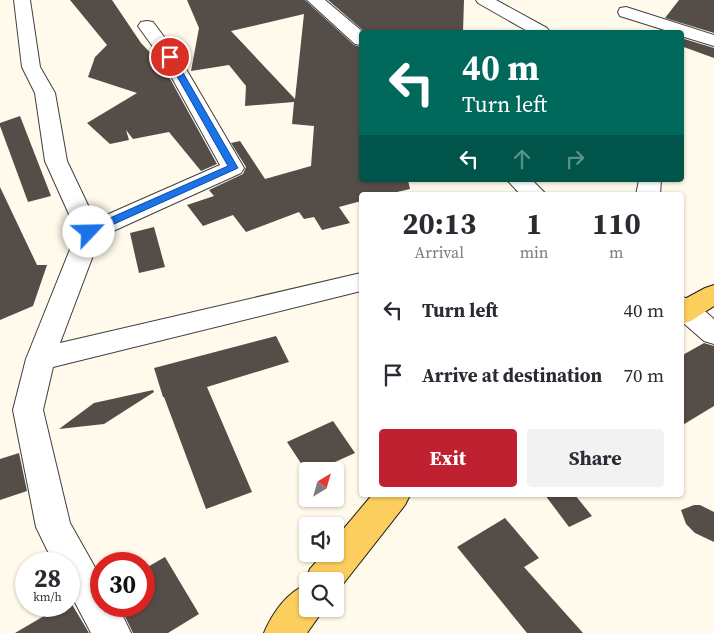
<!DOCTYPE html>
<style>
:root{--surface:#fff;--page:#f2f2f3;--text:#2b2b33;--muted:#7c7c81;--accent:#c02130}
body{margin:0;font-family:"Source Serif 4",serif;background:var(--page);color:var(--text);height:100vh;display:flex;flex-direction:column;font-size:19px;white-space:nowrap}
*{box-sizing:border-box;margin:0}
p{font-size:16px;color:var(--muted)}
.icon{flex:none;width:28px;height:28px;fill:none;stroke:currentColor;stroke-width:2;stroke-linecap:round;stroke-linejoin:round}
.map{position:relative;flex:1;overflow:hidden}
.panel{position:absolute;left:359px;top:192px;width:325px;height:305px;display:flex;flex-direction:column;background:var(--surface);border-radius:5px;box-shadow:0 1px 4px #0004}
.panel>*{flex:none}
.guide{position:absolute;left:359px;top:30px;width:325px;height:152px;border-radius:5px;box-shadow:0 1px 4px #0004;background:#00695c;color:#fff;overflow:hidden}
.needle{width:32px;rotate:37deg}
.buttons{position:absolute;left:299px;top:462px;display:grid;gap:10px}
.buttons a{display:grid;place-items:center;width:45px;height:45px;border-radius:5px;background:var(--surface);box-shadow:0 1px 4px #0004;font-size:25px}
.speed{position:absolute;left:15px;top:552px;display:flex;gap:10px;font-size:25px;font-weight:700;text-align:center}
.speed>*{display:grid;place-content:center;width:65px;height:65px;border-radius:50%;background:var(--surface);box-shadow:0 1px 4px #0004;line-height:1}
.speed small{font-size:12px;font-weight:400}
.speed .limit{border:8px solid #d22;background:#fff;color:#111}
.pin{position:absolute;display:grid;place-items:center;width:42px;height:42px;color:#fff;margin:-21px;border:2px solid #fff;border-radius:50%;box-shadow:0 1px 5px #0007}
.me{position:absolute;width:55px;margin:-28px;rotate:66deg;stroke-linejoin:round;filter:drop-shadow(0 0 4px #0008)}
.turn{display:flex;align-items:center;gap:18px;height:105px;padding:0 20px;font-size:22px}
.turn .icon{width:65px;height:65px;stroke-width:2.5}
.turn b{display:block;font-size:35px;line-height:42px}
.lanes{display:flex;align-items:center;height:48px;padding:0 20px;background:#0003;justify-content:center;gap:25px;direction:ltr}
.lanes .off{opacity:.35}
.eta{display:flex;justify-content:space-evenly;align-items:center;height:85px;text-align:center}
.eta b{font-size:30px;font-weight:700;line-height:35px}
.primary-button{display:flex;gap:10px;margin-top:auto;padding:10px 20px}
.primary-button a{flex:1;height:58px;border-radius:5px;background:var(--accent);color:#fff;font-size:20px;font-weight:700;line-height:58px;text-align:center}
.primary-button a+a{background:var(--page);color:var(--text)}
ul{padding:0;list-style:none}
li{display:flex;align-items:center;gap:15px;height:65px;padding:0 20px}
li div{flex:1}
li b{display:block;font-size:19px}
li em{font-style:normal}
.map>svg:first-child{display:block}
.building{fill:#554d48;fill-rule:evenodd}
.lines{fill:none;stroke-linecap:round;stroke-linejoin:round}
.minor-casing{stroke:#3f3f3f;stroke-width:2}
.major-casing{stroke:#1d1d1d;stroke-width:2}
.minor{fill:#fff;fill-rule:evenodd}
.major{fill:#fcce5e;fill-rule:evenodd}
.route{fill:#1a73e8;stroke:#114b97}
</style>
<div class="map">
<svg width="714" height="633" viewBox="0 0 714 633">
<rect width="100%" height="100%" fill="#fffaeb"/>
<path class="building" d="M 70,0 L 112,0 L 141,43 L 163,66 L 217,164 L 201,171 L 169,132 L 133,139 L 126,130 L 129,140 L 110,144 L 87,123 L 137,93 L 88,77 L 95,57 L 107,45 Z
M 187,0 L 305,0 L 354,45 L 361,47 L 361,180 L 408,180 L 410,189 L 384,195 L 361,195 L 361,201 L 339,207 L 350,223 L 322,230 L 314,217 L 304,219 L 299,212 L 246,232 L 233,215 L 203,226 L 187,205 L 214,196 L 209,190 L 243,174 L 246,167 L 231,143 L 240,141 L 265,179 L 311,166 L 314,126 L 292,124 L 294,102 L 245,106 L 246,86 L 229,65 L 191,71 L 199,28 ZM 304,14 L 295,99 L 231,31 Z
M 328,0 L 464,0 L 463,32 L 365,32 Z
M 679,0 L 714,0 L 714,33 L 665,18 Z
M 681,38 L 714,48 L 714,58 L 681,46 Z
M 20,116 L 51,196 L 28,202 L 0,126 L 0,123 Z
M 0,187 L 37,265 L 47,265 L 33,306 L 0,320 Z
M 154,227 L 165,267 L 139,273 L 130,233 Z
M 276,336 L 289,362 L 207,387 L 252,492 L 206,509 L 164,397 L 163,397 L 154,368 Z
M 704,343 L 714,346 L 714,406 L 681,426 L 681,356 Z
M 153,390 L 154,392 L 104,424 L 59,429 L 94,403 Z
M 333,421 L 355,453 L 315,471 L 308,471 L 308,474 L 287,442 Z
M 19,453 L 27,491 L 0,500 L 0,459 Z
M 545,495 L 575,495 L 592,516 L 569,527 Z
M 694,505 L 700,505 L 714,512 L 714,542 L 695,533 L 686,524 L 681,510 Z
M 505,518 L 539,558 L 524,567 L 583,633 L 527,633 L 457,547 Z
M 165,557 L 199,614 L 168,633 L 133,633 L 120,606 L 144,606 L 144,569 Z
M 70,601 L 89,633 L 15,633 L 61,606 L 69,606 Z"/>
<g class="lines">
<g class="minor-casing">
<path id="minor" d="M 14,0 L 30,0 L 40,67 L 55,93 L 67,161 L 95,220 L 220,165 L 161,58 L 138,26 L 141,22 L 147,21 L 153,22 L 179,57 L 244,168 L 241,173 L 100,237 L 60,343 L 361,273 L 361,291 L 53,367 L 43,410 L 70,523 L 101,578 L 101,606 L 118,606 L 131,633 L 91,633 L 69,591 L 69,564 L 54,564 L 36,527 L 13,410 L 26,359 L 77,232 L 45,161 L 35,93 L 22,67 Z
M 307,0 L 325,0 L 363,32 L 361,32 L 361,45 L 355,44 Z
M 476,0 L 496,0 L 547,28 L 550,32 L 529,32 L 478,3 Z
M 626,7 L 714,35 L 714,46 L 681,36 L 681,32 L 671,32 L 620,16 L 618,12 L 620,8 Z
M 507,180 L 532,180 L 547,195 L 521,195 Z
M 639,180 L 661,180 L 660,195 L 636,195 Z
M 681,297 L 691,299 L 714,319 L 714,344 L 704,341 L 681,321 Z"/>
</g>
<g class="major-casing">
<path id="major" d="M 714,285 L 714,306 L 691,321 L 681,324 L 681,301 L 705,288 Z
M 372,495 L 410,495 L 405,505 L 336,593 L 335,581 L 308,581 L 308,609 L 324,609 L 307,633 L 264,633 C 272,614 287,592 306,585 L 305,581 L 310,569 L 323,554 L 335,554 L 335,539 Z"/>
</g>
<use href="#minor" class="minor"/>
<use href="#major" class="major"/>
</g>
<path class="route" d="M 167,55 L 174,57 L 238,168 L 92,234 L 85,234 L 85,229 L 228,166 L 166,57 Z"/>
</svg>
<div class="buttons">
<a><svg class="needle" viewBox="-14 -14 28 28"><path d="M0-13l5 13h-10z" fill="#e53935"/><path d="M0 13l5-13h-10z" fill="#7c7c81"/></svg></a>
<a><svg class="icon" aria-label="sound" viewBox="0 0 24 24"><path d="M4 9h4l5-4v14l-5-4H4zM17 9q2 3 0 6"/></svg></a>
<a><svg class="icon" aria-label="search" viewBox="0 0 24 24"><circle cx="10" cy="10" r="6"/><path d="M15 15l6 6"/></svg></a>
</div>
<div class="speed"><div>28<small>km/h</small></div><div class="limit">30</div></div>
<div class="pin" style="left:170px;top:57px;background:#d93025"><svg class="icon" aria-label="arrive" viewBox="0 0 24 24"><path d="M6 21V4h12l-3 4 3 4H6"/></svg></div>
<svg class="me" style="left:89px;top:232px" viewBox="-20 -20 40 40"><circle r="19" fill="#fff"/><path d="M0-13L10 11 0 6-10 11z" fill="#1a73e8"/></svg>
<div class="guide">
<div class="turn"><svg class="icon" aria-label="left" viewBox="0 0 24 24"><path d="M17 20v-9H6M10 6l-5 5 5 5"/></svg><div><b>40 m</b>Turn left</div></div>
<div class="lanes"><svg class="icon" aria-label="left" viewBox="0 0 24 24"><path d="M17 20v-9H6M10 6l-5 5 5 5"/></svg><svg class="icon off" aria-label="ahead" viewBox="0 0 24 24"><path d="M12 20V5M6 11l6-6 6 6"/></svg><svg class="icon off" aria-label="right" viewBox="0 0 24 24"><path d="M7 20v-9h11M14 6l5 5-5 5"/></svg></div>
</div>
<section class="panel">
<div class="eta">
<div><b>20:13</b><p>Arrival</p></div>
<div><b>1</b><p>min</p></div>
<div><b>110</b><p>m</p></div>
</div>
<ul>
<li><svg class="icon" aria-label="left" viewBox="0 0 24 24"><path d="M17 20v-9H6M10 6l-5 5 5 5"/></svg><div><b>Turn left</b></div><em>40 m</em></li>
<li><svg class="icon" aria-label="arrive" viewBox="0 0 24 24"><path d="M6 21V4h12l-3 4 3 4H6"/></svg><div><b>Arrive at destination</b></div><em>70 m</em></li>
</ul>
<div class="primary-button"><a>Exit</a><a>Share</a></div>
</section>
</div>
